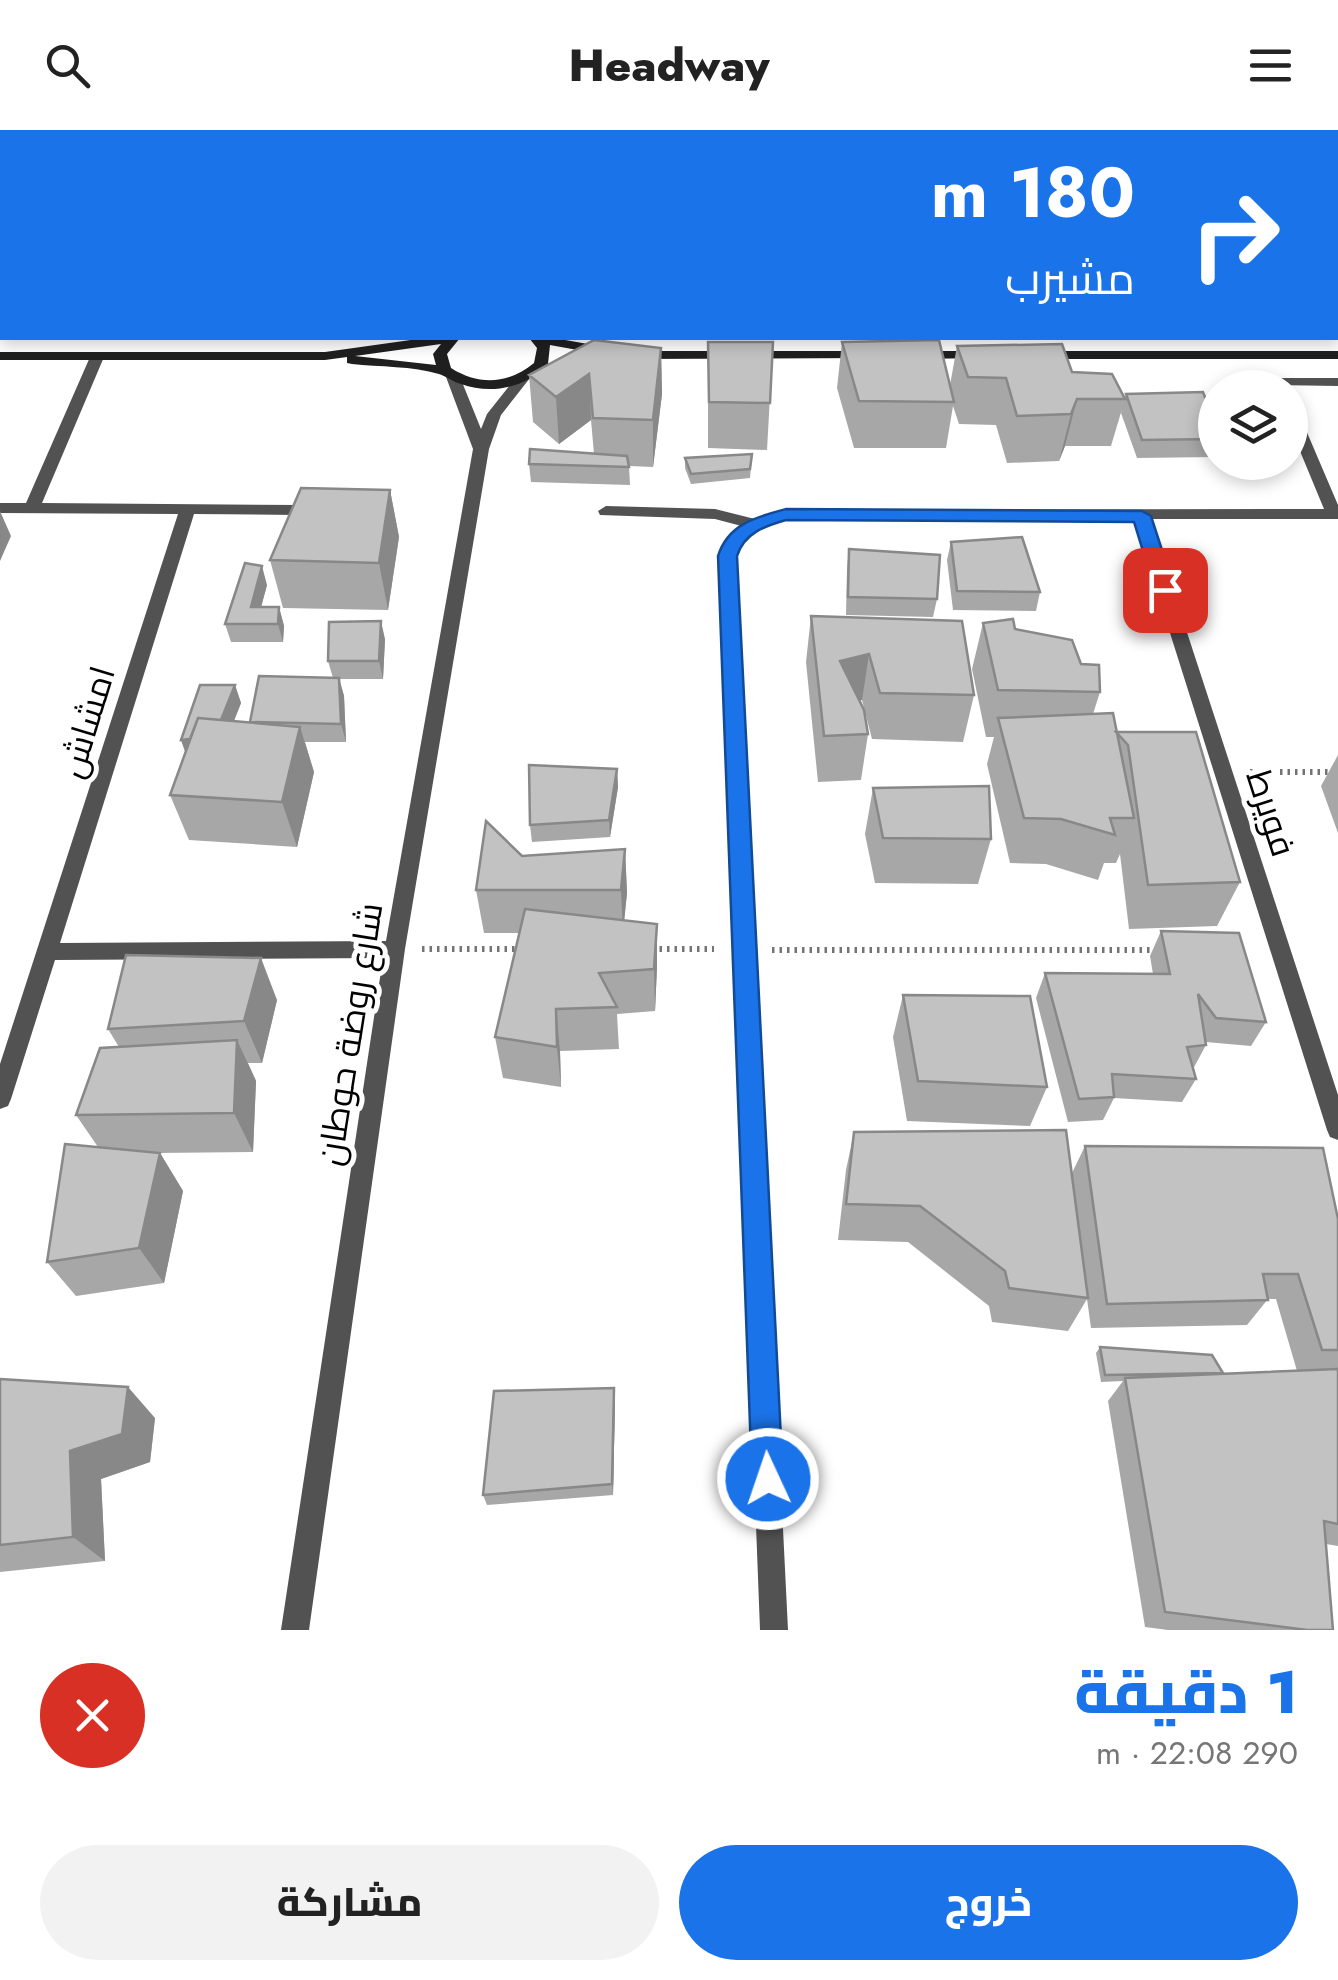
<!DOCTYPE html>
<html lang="ar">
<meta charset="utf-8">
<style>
:root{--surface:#fff;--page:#f2f2f2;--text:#222;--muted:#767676;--accent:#1a73e8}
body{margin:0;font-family:Jost,Cairo,sans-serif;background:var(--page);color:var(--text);direction:rtl;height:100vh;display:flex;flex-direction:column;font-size:38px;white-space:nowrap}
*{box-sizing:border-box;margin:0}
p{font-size:32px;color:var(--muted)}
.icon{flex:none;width:55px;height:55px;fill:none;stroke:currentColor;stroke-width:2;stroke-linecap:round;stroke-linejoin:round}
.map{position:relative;height:1500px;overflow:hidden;direction:ltr}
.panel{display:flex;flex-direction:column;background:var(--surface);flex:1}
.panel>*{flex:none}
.guide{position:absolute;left:0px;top:0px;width:1340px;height:210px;box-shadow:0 5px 15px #0003;direction:rtl;background:#1a73e8;color:#fff;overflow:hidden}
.fabs{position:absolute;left:1198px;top:240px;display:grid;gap:20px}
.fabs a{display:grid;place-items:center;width:110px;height:110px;border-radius:50%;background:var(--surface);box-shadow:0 5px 15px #0003;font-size:50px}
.pin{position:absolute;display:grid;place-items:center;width:85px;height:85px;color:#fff;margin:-42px;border-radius:20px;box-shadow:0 5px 15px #0006}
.me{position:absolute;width:110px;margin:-55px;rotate:357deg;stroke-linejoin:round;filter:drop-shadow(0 0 8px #0008)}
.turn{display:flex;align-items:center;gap:35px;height:210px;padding:0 40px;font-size:45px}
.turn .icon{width:130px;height:130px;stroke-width:2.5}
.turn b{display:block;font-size:70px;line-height:85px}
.round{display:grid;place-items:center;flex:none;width:105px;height:105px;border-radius:52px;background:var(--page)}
.headline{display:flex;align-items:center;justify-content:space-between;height:170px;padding:0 40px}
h1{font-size:60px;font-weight:800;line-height:75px;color:var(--accent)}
.button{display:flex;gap:20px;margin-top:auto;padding:20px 40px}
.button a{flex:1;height:115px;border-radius:60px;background:var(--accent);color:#fff;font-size:40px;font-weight:800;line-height:115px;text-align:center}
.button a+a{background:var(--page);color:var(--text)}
header{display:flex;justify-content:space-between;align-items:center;height:130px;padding:0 40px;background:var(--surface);font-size:45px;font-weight:800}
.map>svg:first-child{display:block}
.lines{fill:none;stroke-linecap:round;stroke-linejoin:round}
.path{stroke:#747474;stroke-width:6;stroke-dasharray:2.5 5;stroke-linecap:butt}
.lane{fill:#525252;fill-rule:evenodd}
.street{fill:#525252;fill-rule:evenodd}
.secondary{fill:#1f1f1f;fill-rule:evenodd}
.wall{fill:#a7a7a7}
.shaded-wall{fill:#888}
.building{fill:#c2c2c2;stroke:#888;stroke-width:2.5}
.route{fill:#1a73e8;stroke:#114b97;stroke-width:2.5}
.labels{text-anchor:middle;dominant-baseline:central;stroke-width:10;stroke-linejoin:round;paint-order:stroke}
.street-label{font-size:35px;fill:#000;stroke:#fff}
</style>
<header><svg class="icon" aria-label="menu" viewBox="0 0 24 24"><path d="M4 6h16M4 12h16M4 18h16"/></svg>Headway<svg class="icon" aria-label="search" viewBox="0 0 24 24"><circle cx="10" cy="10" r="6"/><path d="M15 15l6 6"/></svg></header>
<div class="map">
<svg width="1338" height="1500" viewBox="0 0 1338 1500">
<rect width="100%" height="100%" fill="#fff"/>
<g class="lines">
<path class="path" d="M 1250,642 L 1338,642
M 422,819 L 524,819
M 652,819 L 714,819
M 772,820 L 1159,820"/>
<path class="lane" d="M 606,376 L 715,379 L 759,390 L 761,394 L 753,399 L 715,389 L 600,385 L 598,381 Z"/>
<path class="street" d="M 709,0 L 721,0 L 721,2 L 709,2 Z
M 1000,0 L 1012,0 L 1013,2 L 1001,2 Z
M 1305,0 L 1318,0 L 1319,2 L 1307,2 Z
M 0,97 L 2,97 L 2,105 L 0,105 Z
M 97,223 L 104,227 L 42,373 L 298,375 L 306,380 L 298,385 L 194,384 L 60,813 L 386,811 L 473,319 L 446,247 L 453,243 L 460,247 L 481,299 L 487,284 L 518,245 L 530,248 L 501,285 L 489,319 L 405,819 L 309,1500 L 281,1500 L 383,828 L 55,830 L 11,969 L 8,976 L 0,979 L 0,934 L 178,384 L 0,383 L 0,373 L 26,373 L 90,227 Z
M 1279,248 L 1338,248 L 1338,256 L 1274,255 L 1272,252 Z
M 1290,275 L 1297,279 L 1338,375 L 1338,389 L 1150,389 L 1338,965 L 1338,1010 L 1330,1007 L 1327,1000 L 1134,389 L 786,390 C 763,395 745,403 735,426 L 788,1500 L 760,1500 L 719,426 C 732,395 755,386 786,380 L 1324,379 L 1290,297 Z"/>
<path class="secondary" d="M 425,208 L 460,208 L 447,224 L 451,238 C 479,256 509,254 534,233 L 537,218 L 529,208 L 554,208 L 605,217 L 612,221 L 605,225 L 550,215 L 548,234 C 526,258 491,265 461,254 C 453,252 446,246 439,244 C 413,236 379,237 352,234 L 347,233 L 347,227 L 325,230 L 0,230 L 0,222 L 325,222 ZM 441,214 L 433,224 L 436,235 L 355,226 Z
M 866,221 L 871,222 L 871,228 L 635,229 L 628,225 L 635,221 Z
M 981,221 L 986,222 L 986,228 L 915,229 L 908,225 L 915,221 Z
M 1338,221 L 1338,229 L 1040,229 L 1033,225 L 1040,221 Z"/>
</g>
<path class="wall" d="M 708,212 L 773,212 L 767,320 L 708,318 Z
M 842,212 L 950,255 L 957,216 L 1072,242 L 1125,269 L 1111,316 L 1065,316 L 1059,331 L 1007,333 L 996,295 L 959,294 L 953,276 L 946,318 L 854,318 L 837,258 Z
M 661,218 L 662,264 L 653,337 L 629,336 L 630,355 L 531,352 L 529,334 L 594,324 L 591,290 L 559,314 L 533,292 L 529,245 Z
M 1126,264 L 1215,281 L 1215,327 L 1137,328 L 1121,283 Z
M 752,324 L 750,348 L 691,354 L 685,338 L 685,328 Z
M 390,360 L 399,407 L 388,480 L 283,478 L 270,430 Z
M 951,412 L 1040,462 L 1036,481 L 953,480 L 947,430 Z
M 849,419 L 937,469 L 933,487 L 846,485 L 847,438 Z
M 267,455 L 261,477 L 279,477 L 284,496 L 283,512 L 231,512 L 225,494 Z
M 811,486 L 974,565 L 963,612 L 872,609 L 862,570 L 859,571 L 868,604 L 861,650 L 818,652 L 806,532 Z
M 983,493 L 1015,499 L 1081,534 L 1100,562 L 1093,584 L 1117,602 L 1240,752 L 1217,796 L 1129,799 L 1120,724 L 1116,733 L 1104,733 L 1098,750 L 1046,734 L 1010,733 L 987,634 L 994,607 L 986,607 L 972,539 Z
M 385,509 L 383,549 L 339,549 L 344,566 L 346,612 L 305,612 L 314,642 L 297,717 L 189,710 L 170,665 L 185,622 L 181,610 L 235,555 L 241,573 L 234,591 L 250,592 L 333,548 L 328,531 Z
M 1338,625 L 1338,703 L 1321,656 Z
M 617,639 L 618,657 L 610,707 L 532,712 L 530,695 Z
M 873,658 L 991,709 L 978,754 L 875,753 L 865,704 Z
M 625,719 L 627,763 L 624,790 L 657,837 L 655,881 L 617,884 L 619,919 L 560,921 L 561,957 L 503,948 L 495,907 L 519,803 L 484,803 L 476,760 L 522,726 Z
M 1161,801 L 1266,892 L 1251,916 L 1206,912 L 1206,915 L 1193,939 L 1196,949 L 1182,972 L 1114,968 L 1103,990 L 1068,992 L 1036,868 L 1045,843 L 1153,844 L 1150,826 Z
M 903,865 L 1047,957 L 1030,996 L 907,991 L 893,907 Z
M 277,870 L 262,933 L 248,933 L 256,951 L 253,1022 L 156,1023 L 160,1023 L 183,1061 L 164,1153 L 76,1166 L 47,1132 L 98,1017 L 76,985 L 119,917 L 108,899 Z
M 854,1002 L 1072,1043 L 1085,1016 L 1338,1089 L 1338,1416 L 1326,1414 L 1333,1500 L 1168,1500 L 1145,1497 L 1108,1271 L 1123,1251 L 1101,1252 L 1096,1223 L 1100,1217 L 1222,1244 L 1297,1241 L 1276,1169 L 1268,1169 L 1247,1195 L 1091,1198 L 1087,1169 L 1068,1201 L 992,1192 L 989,1176 L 908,1112 L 838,1110 L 846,1040 Z
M 0,1249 L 155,1288 L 150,1332 L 101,1349 L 105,1431 L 0,1442 Z
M 615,1270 L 613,1365 L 487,1375 L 483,1365 Z"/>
<path class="shaded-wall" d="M 661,218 L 662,264 L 653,337 L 653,290 Z
M 589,244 L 591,290 L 559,314 L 556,267 Z
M 1077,269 L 1065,316 L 1059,331 L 1071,284 Z
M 390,360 L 399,407 L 388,480 L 379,433 Z
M 0,381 L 11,406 L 0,431 Z
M 262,436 L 267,455 L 256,496 L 251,477 Z
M 279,477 L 284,496 L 283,512 L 278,494 Z
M 381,491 L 385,509 L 383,549 L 379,531 Z
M 869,524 L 862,570 L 834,577 L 840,531 Z
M 339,548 L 344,566 L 346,612 L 341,594 Z
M 235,555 L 241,573 L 221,623 L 188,628 L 181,610 Z
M 300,597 L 314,642 L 297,717 L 282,672 Z
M 617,639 L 618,657 L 610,707 L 609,690 Z
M 625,719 L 627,763 L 623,803 L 621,760 Z
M 657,794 L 657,837 L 655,881 L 654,839 Z
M 261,828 L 277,870 L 262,933 L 244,891 Z
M 556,879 L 560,921 L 561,957 L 557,917 Z
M 237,910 L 256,951 L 253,1022 L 234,983 Z
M 160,1023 L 183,1061 L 164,1153 L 139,1118 Z
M 128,1257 L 155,1288 L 150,1332 L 101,1349 L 105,1431 L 73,1407 L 70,1321 Z
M 614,1258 L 615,1270 L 613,1365 L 612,1354 Z"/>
<path class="building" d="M 594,210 L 661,218 L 653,290 L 593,288 L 589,244 L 556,267 L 529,245 Z
M 939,210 L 954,272 L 859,271 L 842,212 Z
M 708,212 L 773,212 L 770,273 L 709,272 Z
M 1062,214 L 1072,242 L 1112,244 L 1125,269 L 1077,269 L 1071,284 L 1017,286 L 1006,248 L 968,247 L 957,216 Z
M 1203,262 L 1210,280 L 1215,281 L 1215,309 L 1142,310 L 1126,264 Z
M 530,319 L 627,326 L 629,337 L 529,334 Z
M 752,324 L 750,339 L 691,344 L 685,328 Z
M 301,358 L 390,360 L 379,433 L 270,430 Z
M 1022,407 L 1040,462 L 957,461 L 951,412 Z
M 849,419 L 940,425 L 937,469 L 848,467 Z
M 245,433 L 262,436 L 251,477 L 279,477 L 278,494 L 225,494 Z
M 811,486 L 962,491 L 974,565 L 880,563 L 869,524 L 840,531 L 864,580 L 868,604 L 824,606 Z
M 1013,489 L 1015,499 L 1072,510 L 1081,534 L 1099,535 L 1100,562 L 998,560 L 983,493 Z
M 381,491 L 379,531 L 328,531 L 329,492 Z
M 259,546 L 339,548 L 341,594 L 250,592 Z
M 200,555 L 235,555 L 221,590 L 198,588 L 190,609 L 181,610 Z
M 1113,583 L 1134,688 L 1110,688 L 1115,705 L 1061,689 L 1024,688 L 998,588 Z
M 198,588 L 300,597 L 282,672 L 170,665 Z
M 1116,602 L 1196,602 L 1240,752 L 1148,755 L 1128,615 Z
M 529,635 L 617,639 L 609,690 L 530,695 Z
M 989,656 L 991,709 L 883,708 L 873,658 Z
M 486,691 L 522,726 L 625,719 L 621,760 L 476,760 Z
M 525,779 L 657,794 L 654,839 L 599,843 L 617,877 L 556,879 L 557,917 L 495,907 Z
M 1161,801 L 1239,803 L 1266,892 L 1216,888 L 1198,864 L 1206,915 L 1187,917 L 1196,949 L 1112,944 L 1114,967 L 1079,969 L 1045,843 L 1170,844 Z
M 126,825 L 261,828 L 244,891 L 108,899 Z
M 903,865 L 1030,866 L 1047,957 L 918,951 Z
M 237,910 L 234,983 L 76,985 L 100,918 Z
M 1066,1000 L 1088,1168 L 1009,1158 L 1005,1141 L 920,1076 L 846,1074 L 854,1002 Z
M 65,1014 L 160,1023 L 139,1118 L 47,1132 Z
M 1085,1016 L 1323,1018 L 1338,1089 L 1338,1220 L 1322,1220 L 1298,1144 L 1263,1144 L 1268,1170 L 1107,1174 Z
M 1100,1217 L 1212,1225 L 1223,1243 L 1105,1245 Z
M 1338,1239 L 1338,1394 L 1324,1391 L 1333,1500 L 1307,1500 L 1165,1482 L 1125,1248 Z
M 0,1249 L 128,1257 L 122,1304 L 70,1321 L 73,1407 L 0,1415 Z
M 614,1258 L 612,1354 L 483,1365 L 494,1261 Z"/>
<path class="route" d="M 786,379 L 1142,381 L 1151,386 L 1175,460 L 1165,466 L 1155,460 L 1134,392 L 786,390 C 765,396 744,403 737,426 L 783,1349 L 778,1359 L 768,1364 L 757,1359 L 752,1349 L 718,426 C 728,394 756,387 786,379 Z"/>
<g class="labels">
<g class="street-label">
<text transform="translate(87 592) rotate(-73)">امشاش</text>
<text transform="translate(1271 683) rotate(72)">فويرط</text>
<text transform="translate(350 904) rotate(-81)">شارع روضة حوطان</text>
</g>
</g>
</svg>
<div class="fabs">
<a><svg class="icon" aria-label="layers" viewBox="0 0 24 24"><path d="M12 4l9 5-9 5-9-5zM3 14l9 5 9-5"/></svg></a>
</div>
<div class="pin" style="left:1165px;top:460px;background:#d93025"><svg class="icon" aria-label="arrive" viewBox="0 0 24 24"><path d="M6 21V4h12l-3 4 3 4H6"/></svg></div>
<svg class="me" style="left:768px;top:1349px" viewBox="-20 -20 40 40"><circle r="17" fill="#1a73e8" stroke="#fff" stroke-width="3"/><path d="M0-11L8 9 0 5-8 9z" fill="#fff"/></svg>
<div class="guide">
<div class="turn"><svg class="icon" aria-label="right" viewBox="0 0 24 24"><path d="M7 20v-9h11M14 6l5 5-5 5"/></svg><div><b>180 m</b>مشيرب</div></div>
</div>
</div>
<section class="panel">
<div class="headline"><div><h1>1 دقيقة</h1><p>290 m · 22:08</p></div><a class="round" style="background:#d93025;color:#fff"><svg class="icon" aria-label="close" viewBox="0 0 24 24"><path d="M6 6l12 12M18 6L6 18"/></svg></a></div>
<div class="button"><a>خروج</a><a>مشاركة</a></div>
</section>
